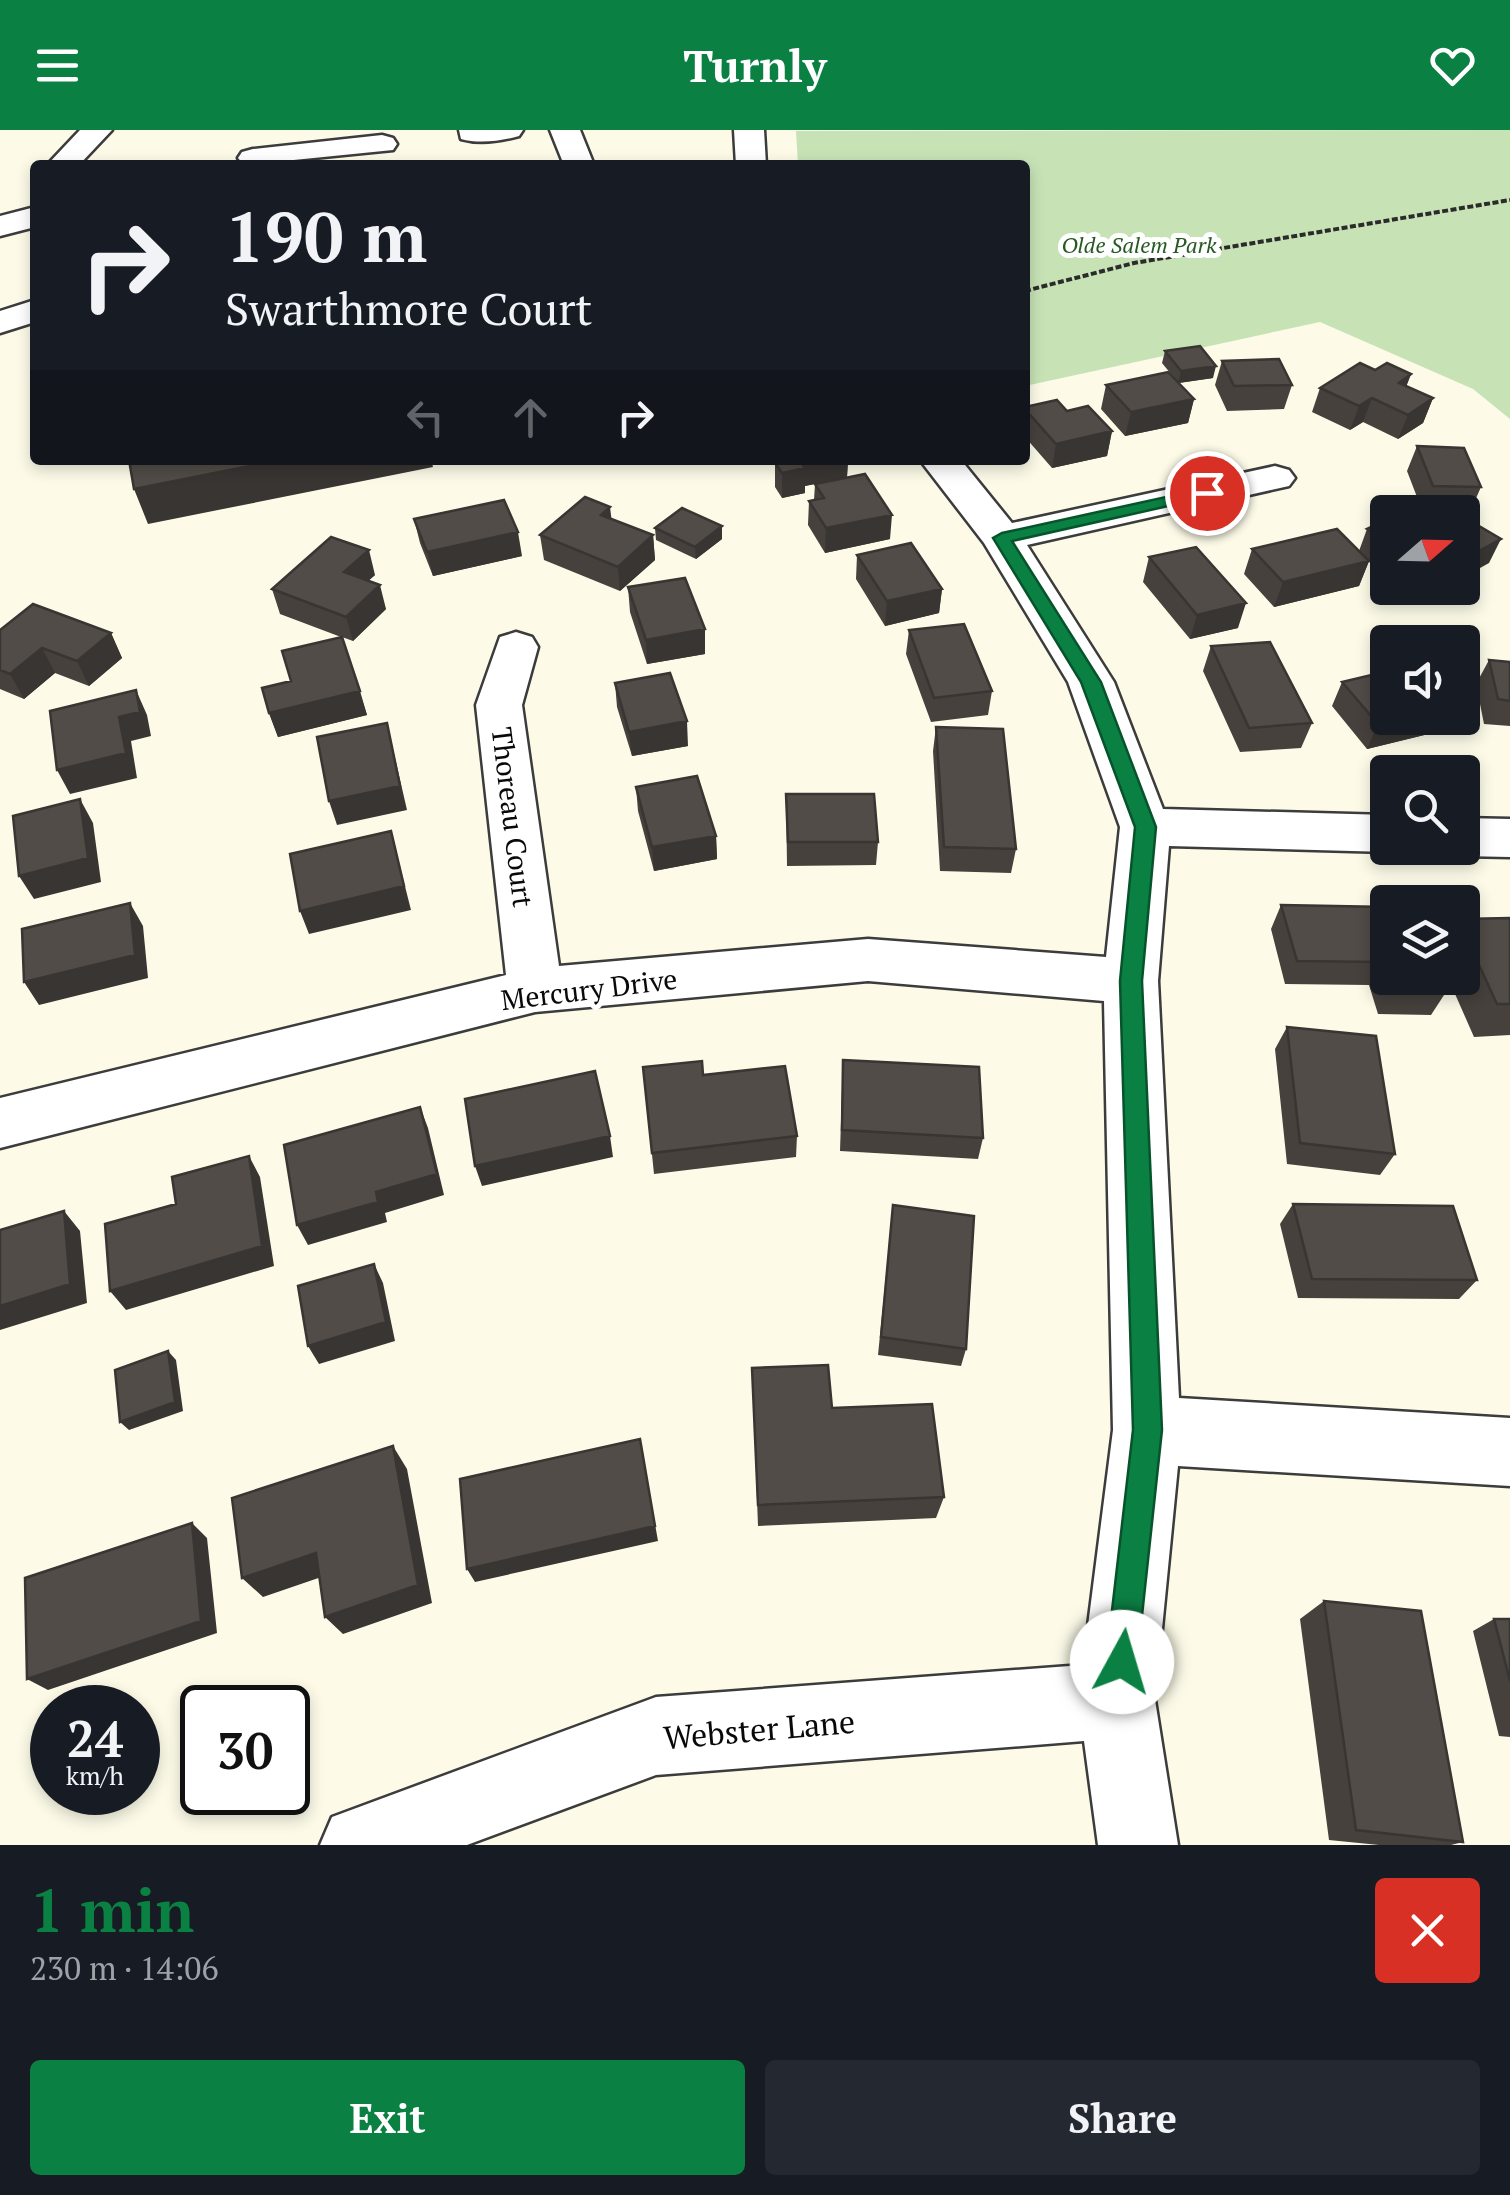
<!DOCTYPE html>
<meta charset="utf-8">
<style>
:root{--surface:#171b24;--page:#242831;--text:#f1f3f6;--muted:#9ea1a6;--accent:#0b8043}
body{margin:0;font-family:"PT Serif",serif;background:var(--page);color:var(--text);height:100vh;display:flex;flex-direction:column;font-size:38px;white-space:nowrap}
*{box-sizing:border-box;margin:0}
p{font-size:32px;color:var(--muted)}
.icon{flex:none;width:55px;height:55px;fill:none;stroke:currentColor;stroke-width:2;stroke-linecap:round;stroke-linejoin:round}
.map{position:relative;height:1715px;overflow:hidden}
.sheet{display:flex;flex-direction:column;background:var(--surface);flex:1}
.sheet>*{flex:none}
.guide{position:absolute;left:30px;top:30px;width:1000px;height:305px;border-radius:10px;box-shadow:0 5px 15px #0003;background:#171b24;color:var(--text);overflow:hidden}
.needle{width:65px;rotate:70deg}
.buttons{position:absolute;left:1370px;top:365px;display:grid;gap:20px}
.buttons a{display:grid;place-items:center;width:110px;height:110px;border-radius:10px;background:var(--surface);box-shadow:0 5px 15px #0003;font-size:50px}
.speed{position:absolute;left:30px;top:1555px;display:flex;gap:20px;font-size:50px;font-weight:700;text-align:center}
.speed>*{display:grid;place-content:center;width:130px;height:130px;border-radius:50%;background:var(--surface);box-shadow:0 5px 15px #0003;line-height:1}
.speed small{font-size:25px;font-weight:400}
.speed .limit{border:5px solid #111;border-radius:15px;background:#fff;color:#111}
.pin{position:absolute;display:grid;place-items:center;width:85px;height:85px;color:#fff;margin:-42px;border:5px solid #fff;border-radius:50%;box-shadow:0 2px 10px #0007}
.me{position:absolute;width:110px;margin:-55px;rotate:6deg;stroke-linejoin:round;filter:drop-shadow(0 0 8px #0008)}
.turn{display:flex;align-items:center;gap:35px;height:210px;padding:0 30px;font-size:45px}
.turn .icon{width:130px;height:130px;stroke-width:2.5}
.turn b{display:block;font-size:70px;line-height:85px}
.lanes{display:flex;align-items:center;height:95px;padding:0 30px;background:#0003;justify-content:center;gap:50px;direction:ltr}
.lanes .off{opacity:.35}
.round{display:grid;place-items:center;flex:none;width:105px;height:105px;border-radius:10px;background:var(--page)}
.overview{display:flex;align-items:center;justify-content:space-between;height:170px;padding:0 30px}
h1{font-size:60px;font-weight:800;line-height:75px;color:var(--accent)}
.primary-button{display:flex;gap:20px;margin-top:auto;padding:20px 30px}
.primary-button a{flex:1;height:115px;border-radius:10px;background:var(--accent);color:#fff;font-size:40px;font-weight:800;line-height:115px;text-align:center}
.primary-button a+a{background:var(--page);color:var(--text)}
header{display:flex;justify-content:space-between;align-items:center;height:130px;padding:0 30px;background:var(--accent);color:#fff;font-size:45px;font-weight:800}
.map>svg:first-child{display:block}
.green{fill:#c7e3b6}
.lines{fill:none;stroke-linecap:round;stroke-linejoin:round}
.minor-casing{stroke:#3c3c3c;stroke-width:5}
.path{stroke:#2b2b2b;stroke-width:4;stroke-dasharray:6 2.5;stroke-linecap:butt}
.minor{fill:#fff;fill-rule:evenodd}
.wall{fill:#46413d}
.shaded-wall{fill:#393532}
.building{fill:#514c47;stroke:#393532;stroke-width:2.5}
.route{fill:#0b8043;stroke:#07532c;stroke-width:2.5}
.labels{text-anchor:middle;dominant-baseline:central;stroke-width:10;stroke-linejoin:round;paint-order:stroke}
.far-park-label{font-size:22px;font-style:italic;fill:#265a21;stroke:#fff}
.street-label{font-size:28px;fill:#090909;stroke:#fff}
.near-street-label{font-size:32px;fill:#090909;stroke:#fff}
</style>
<header><svg class="icon" aria-label="menu" viewBox="0 0 24 24"><path d="M4 6h16M4 12h16M4 18h16"/></svg>Turnly<svg class="icon" aria-label="heart" viewBox="0 0 24 24"><path d="M12 20l-8-8c-3-5 5-10 8-4 3-6 11-1 8 4z"/></svg></header>
<div class="map">
<svg width="1510" height="1715" viewBox="0 0 1510 1715">
<rect width="100%" height="100%" fill="#fdfbe8"/>
<path class="green" d="M 1510,0 L 1510,289 L 1473,259 L 1320,192 L 1025,256 L 1025,35 L 798,35 L 796,1 Z"/>
<g class="lines">
<g class="minor-casing">
<path id="minor" d="M 80,0 L 112,0 L 79,35 L 47,35 Z
M 459,0 L 523,0 L 519,6 C 501,11 479,14 461,9 Z
M 550,0 L 580,0 L 594,35 L 564,35 Z
M 734,0 L 764,0 L 766,35 L 736,35 Z
M 382,5 L 393,8 L 397,14 L 393,20 L 244,35 L 238,28 L 242,22 L 253,19 Z
M 35,77 L 35,97 L 0,106 L 0,86 Z
M 35,170 L 35,192 L 0,203 L 0,181 Z
M 920,330 L 961,330 L 1012,393 L 1275,336 L 1289,340 L 1295,348 L 1289,356 L 1027,415 L 1114,552 L 1163,679 L 1388,685 L 1388,718 L 1404,718 L 1388,722 L 1169,716 L 1158,851 L 1179,1268 L 1510,1288 L 1510,1356 L 1178,1336 L 1155,1570 L 1178,1715 L 1098,1715 L 1084,1611 L 656,1645 L 467,1715 L 320,1715 L 332,1687 L 656,1567 L 1083,1535 L 1113,1300 L 1104,871 L 868,851 L 535,882 L 0,1018 L 0,968 L 506,845 L 476,575 L 500,507 L 516,502 L 532,507 L 538,517 L 522,575 L 559,836 L 868,809 L 1106,827 L 1120,697 L 1068,552 L 984,413 Z
M 1462,688 L 1510,689 L 1510,727 L 1462,726 L 1444,720 L 1443,718 L 1462,718 Z"/>
</g>
<path class="path" d="M 1025,161 L 1134,133 L 1510,70"/>
<use href="#minor" class="minor"/>
</g>
<path class="wall" d="M 1165,221 L 1213,248 L 1179,253 L 1194,269 L 1188,293 L 1125,306 L 1101,279 L 1106,255 L 1175,249 L 1162,233 Z
M 1222,231 L 1292,255 L 1284,279 L 1227,281 L 1215,255 Z
M 1375,240 L 1411,244 L 1406,256 L 1433,268 L 1423,293 L 1398,309 L 1363,292 L 1350,300 L 1312,282 L 1320,258 Z
M 1025,277 L 1067,281 L 1112,301 L 1107,326 L 1052,338 L 1025,307 Z
M 1417,316 L 1481,357 L 1470,382 L 1422,380 L 1407,341 Z
M 781,330 L 848,330 L 847,347 L 890,409 L 825,423 L 808,395 L 809,371 L 814,370 L 815,354 L 805,356 L 805,363 L 782,368 L 775,357 L 775,333 L 782,331 Z
M 414,389 L 522,426 L 433,446 L 420,413 Z
M 611,389 L 653,405 L 655,430 L 620,461 L 544,430 L 540,405 Z
M 1388,389 L 1388,443 L 1369,431 L 1359,456 L 1274,477 L 1244,444 L 1252,419 L 1359,421 L 1367,399 Z
M 655,398 L 722,409 L 696,429 L 656,410 Z
M 857,425 L 942,459 L 939,483 L 885,496 L 856,449 Z
M 1149,427 L 1238,498 L 1190,509 L 1143,452 Z
M 375,445 L 368,451 L 386,479 L 353,511 L 342,507 L 367,585 L 278,607 L 269,583 L 291,551 L 341,507 L 280,484 L 272,459 Z
M 628,457 L 705,524 L 647,534 L 630,482 Z
M 1410,458 L 1445,458 L 1426,468 Z
M 0,500 L 111,503 L 122,528 L 89,556 L 55,543 L 24,569 L 0,559 Z
M 909,500 L 992,561 L 988,585 L 931,592 L 906,524 Z
M 1211,516 L 1312,593 L 1301,618 L 1240,622 L 1203,541 Z
M 1489,530 L 1510,532 L 1510,596 L 1484,594 L 1476,554 Z
M 1342,552 L 1457,597 L 1367,619 L 1332,576 Z
M 615,553 L 688,616 L 632,626 L 617,577 Z
M 936,597 L 1016,719 L 1011,743 L 940,741 L 933,621 Z
M 636,657 L 716,706 L 717,729 L 654,741 L 638,681 Z
M 786,664 L 878,712 L 876,735 L 787,736 Z
M 1281,775 L 1446,862 L 1431,885 L 1378,884 L 1369,855 L 1285,854 L 1271,799 Z
M 1510,788 L 1510,905 L 1474,907 L 1448,848 L 1462,848 L 1462,789 Z
M 1287,897 L 1395,1024 L 1380,1045 L 1287,1034 L 1275,919 Z
M 843,930 L 983,1008 L 978,1029 L 840,1021 Z
M 643,937 L 703,945 L 797,1006 L 796,1027 L 654,1044 Z
M 1293,1074 L 1477,1150 L 1459,1169 L 1298,1168 L 1280,1094 Z
M 893,1075 L 966,1219 L 961,1236 L 878,1225 Z
M 752,1238 L 832,1278 L 944,1367 L 936,1388 L 758,1396 Z
M 1324,1471 L 1463,1712 L 1451,1715 L 1379,1715 L 1329,1710 L 1300,1489 Z
M 1494,1489 L 1510,1489 L 1510,1607 L 1499,1606 L 1473,1501 Z"/>
<path class="shaded-wall" d="M 1216,236 L 1213,248 L 1178,253 L 1181,241 Z
M 1411,244 L 1402,268 L 1399,253 Z
M 1372,268 L 1363,292 L 1350,300 L 1359,276 Z
M 1433,268 L 1423,293 L 1398,309 L 1408,285 Z
M 1194,269 L 1188,293 L 1125,306 L 1131,282 Z
M 1112,301 L 1107,326 L 1052,338 L 1056,314 Z
M 280,330 L 431,330 L 433,337 L 148,394 L 134,359 Z
M 813,330 L 848,330 L 847,347 L 805,356 L 805,363 L 782,368 L 782,343 L 801,333 Z
M 610,377 L 613,401 L 601,385 Z
M 892,385 L 890,409 L 825,423 L 826,398 Z
M 722,396 L 722,409 L 696,429 L 695,417 Z
M 518,402 L 522,426 L 433,446 L 427,422 Z
M 653,405 L 655,430 L 620,461 L 618,437 Z
M 1501,409 L 1489,433 L 1462,448 L 1462,430 Z
M 369,420 L 375,445 L 351,466 L 344,442 Z
M 1369,431 L 1359,456 L 1274,477 L 1283,452 Z
M 380,455 L 386,479 L 353,511 L 346,487 Z
M 1431,458 L 1445,458 L 1426,468 Z
M 942,459 L 939,483 L 885,496 L 887,471 Z
M 1246,473 L 1238,498 L 1190,509 L 1197,485 Z
M 705,499 L 705,524 L 647,534 L 646,510 Z
M 111,503 L 122,528 L 89,556 L 77,531 Z
M 42,518 L 55,543 L 24,569 L 10,544 Z
M 136,560 L 147,585 L 151,606 L 131,611 L 137,648 L 70,664 L 57,640 L 119,587 Z
M 360,561 L 367,585 L 278,607 L 269,583 Z
M 1470,572 L 1462,586 L 1462,574 Z
M 1407,588 L 1462,588 L 1457,597 L 1367,619 L 1378,594 Z
M 687,591 L 688,616 L 632,626 L 629,602 Z
M 387,593 L 407,680 L 337,695 L 329,671 Z
M 80,669 L 93,693 L 101,752 L 34,769 L 19,746 Z
M 391,701 L 411,780 L 309,804 L 300,781 Z
M 716,706 L 717,729 L 654,741 L 652,717 Z
M 130,773 L 143,796 L 148,848 L 39,875 L 24,852 Z
M 420,977 L 428,998 L 444,1065 L 385,1083 L 387,1092 L 308,1115 L 297,1095 L 376,1062 Z
M 610,1006 L 613,1027 L 482,1056 L 475,1036 Z
M 249,1026 L 260,1047 L 274,1136 L 126,1180 L 110,1161 Z
M 64,1081 L 80,1101 L 87,1173 L 0,1200 L 0,1176 Z
M 374,1134 L 383,1153 L 395,1211 L 319,1234 L 308,1216 Z
M 168,1221 L 176,1230 L 183,1281 L 129,1300 L 120,1292 Z
M 640,1309 L 658,1411 L 475,1452 L 467,1439 Z
M 393,1316 L 407,1339 L 432,1473 L 343,1504 L 325,1487 Z
M 192,1393 L 207,1408 L 217,1503 L 48,1560 L 27,1549 Z
M 316,1423 L 333,1443 L 263,1467 L 242,1448 Z"/>
<path class="building" d="M 1200,216 L 1216,236 L 1181,241 L 1165,221 Z
M 1279,229 L 1292,255 L 1234,256 L 1222,231 Z
M 1360,233 L 1375,240 L 1387,233 L 1411,244 L 1399,253 L 1433,268 L 1408,285 L 1372,268 L 1359,276 L 1320,258 Z
M 1168,242 L 1194,269 L 1131,282 L 1106,255 Z
M 1057,270 L 1067,281 L 1088,276 L 1112,301 L 1056,314 L 1025,279 L 1025,277 Z
M 1417,316 L 1464,318 L 1481,357 L 1433,356 Z
M 129,330 L 280,330 L 134,359 Z
M 788,330 L 813,330 L 801,333 L 805,338 L 782,343 L 775,333 Z
M 865,344 L 892,385 L 826,398 L 809,371 L 824,368 L 815,354 Z
M 585,367 L 610,377 L 601,385 L 653,405 L 618,437 L 540,405 Z
M 504,370 L 518,402 L 427,422 L 414,389 Z
M 682,378 L 722,396 L 695,417 L 655,398 Z
M 1462,386 L 1501,409 L 1462,430 Z
M 1388,389 L 1388,412 L 1367,399 Z
M 1337,399 L 1369,431 L 1283,452 L 1252,419 Z
M 331,407 L 369,420 L 344,442 L 380,455 L 346,487 L 272,459 Z
M 911,413 L 942,459 L 887,471 L 857,425 Z
M 1196,417 L 1246,473 L 1197,485 L 1149,427 Z
M 685,448 L 705,499 L 646,510 L 628,457 Z
M 33,474 L 111,503 L 77,531 L 42,518 L 10,544 L 0,540 L 0,500 Z
M 964,494 L 992,561 L 934,568 L 909,500 Z
M 342,507 L 360,561 L 269,583 L 262,558 L 291,551 L 282,521 Z
M 1270,512 L 1312,593 L 1249,598 L 1211,516 Z
M 1489,530 L 1510,532 L 1510,571 L 1498,569 Z
M 1388,541 L 1388,588 L 1407,588 L 1378,594 L 1342,552 Z
M 670,543 L 687,591 L 629,602 L 615,553 Z
M 136,560 L 140,582 L 119,587 L 126,623 L 57,640 L 50,581 Z
M 1462,564 L 1470,572 L 1462,574 Z
M 387,593 L 400,656 L 329,671 L 317,607 Z
M 936,597 L 1003,599 L 1016,719 L 944,717 Z
M 697,646 L 716,706 L 652,717 L 636,657 Z
M 786,664 L 874,664 L 878,712 L 788,712 Z
M 80,669 L 88,728 L 19,746 L 13,686 Z
M 391,701 L 404,756 L 300,781 L 290,724 Z
M 130,773 L 135,825 L 24,852 L 22,799 Z
M 1281,775 L 1388,777 L 1388,848 L 1441,848 L 1446,862 L 1391,861 L 1382,832 L 1297,831 Z
M 1510,788 L 1510,874 L 1497,874 L 1462,798 L 1462,789 Z
M 1287,897 L 1376,906 L 1395,1024 L 1300,1013 Z
M 843,930 L 979,937 L 983,1008 L 842,1000 Z
M 702,931 L 703,945 L 785,936 L 797,1006 L 652,1023 L 643,937 Z
M 595,941 L 610,1006 L 475,1036 L 465,969 Z
M 420,977 L 437,1044 L 376,1062 L 378,1072 L 297,1095 L 284,1015 Z
M 249,1026 L 262,1116 L 110,1161 L 105,1094 L 176,1074 L 172,1047 Z
M 1293,1074 L 1453,1076 L 1477,1150 L 1312,1149 Z
M 893,1075 L 974,1086 L 966,1219 L 881,1207 Z
M 64,1081 L 70,1154 L 0,1176 L 0,1100 Z
M 374,1134 L 386,1192 L 308,1216 L 298,1156 Z
M 168,1221 L 175,1272 L 120,1292 L 115,1240 Z
M 828,1235 L 832,1278 L 932,1274 L 944,1367 L 758,1375 L 752,1238 Z
M 640,1309 L 655,1396 L 467,1439 L 460,1349 Z
M 393,1316 L 418,1455 L 325,1487 L 316,1423 L 242,1448 L 232,1368 Z
M 192,1393 L 201,1491 L 27,1549 L 25,1448 Z
M 1324,1471 L 1421,1481 L 1463,1712 L 1356,1700 Z
M 1494,1489 L 1510,1489 L 1510,1551 Z"/>
<path class="route" d="M 1207,358 L 1215,363 L 1213,366 L 1012,411 L 1101,552 L 1156,697 L 1142,851 L 1162,1300 L 1137,1532 L 1132,1542 L 1122,1547 L 1111,1542 L 1106,1532 L 1133,1300 L 1120,851 L 1135,697 L 1081,552 L 993,408 L 1002,403 Z"/>
<g class="labels">
<g class="far-park-label">
<text x="1139" y="114">Olde Salem Park</text>
</g>
<g class="street-label">
<text transform="translate(513 687) rotate(83)">Thoreau Court</text>
<text transform="translate(589 859) rotate(-7)">Mercury Drive</text>
</g>
<g class="near-street-label">
<text transform="translate(759 1599) rotate(-5)">Webster Lane</text>
</g>
</g>
</svg>
<div class="buttons">
<a><svg class="needle" viewBox="-14 -14 28 28"><path d="M0-13l5 13h-10z" fill="#e53935"/><path d="M0 13l5-13h-10z" fill="#9ea1a6"/></svg></a>
<a><svg class="icon" aria-label="sound" viewBox="0 0 24 24"><path d="M4 9h4l5-4v14l-5-4H4zM17 9q2 3 0 6"/></svg></a>
<a><svg class="icon" aria-label="search" viewBox="0 0 24 24"><circle cx="10" cy="10" r="6"/><path d="M15 15l6 6"/></svg></a>
<a><svg class="icon" aria-label="layers" viewBox="0 0 24 24"><path d="M12 4l9 5-9 5-9-5zM3 14l9 5 9-5"/></svg></a>
</div>
<div class="speed"><div>24<small>km/h</small></div><div class="limit">30</div></div>
<div class="pin" style="left:1207px;top:363px;background:#d93025"><svg class="icon" aria-label="arrive" viewBox="0 0 24 24"><path d="M6 21V4h12l-3 4 3 4H6"/></svg></div>
<svg class="me" style="left:1122px;top:1532px" viewBox="-20 -20 40 40"><circle r="19" fill="#fff"/><path d="M0-13L10 11 0 6-10 11z" fill="#0b8043"/></svg>
<div class="guide">
<div class="turn"><svg class="icon" aria-label="right" viewBox="0 0 24 24"><path d="M7 20v-9h11M14 6l5 5-5 5"/></svg><div><b>190 m</b>Swarthmore Court</div></div>
<div class="lanes"><svg class="icon off" aria-label="left" viewBox="0 0 24 24"><path d="M17 20v-9H6M10 6l-5 5 5 5"/></svg><svg class="icon off" aria-label="ahead" viewBox="0 0 24 24"><path d="M12 20V5M6 11l6-6 6 6"/></svg><svg class="icon" aria-label="right" viewBox="0 0 24 24"><path d="M7 20v-9h11M14 6l5 5-5 5"/></svg></div>
</div>
</div>
<section class="sheet">
<div class="overview"><div><h1>1 min</h1><p>230 m · 14:06</p></div><a class="round" style="background:#d93025;color:#fff"><svg class="icon" aria-label="close" viewBox="0 0 24 24"><path d="M6 6l12 12M18 6L6 18"/></svg></a></div>
<div class="primary-button"><a>Exit</a><a>Share</a></div>
</section>
